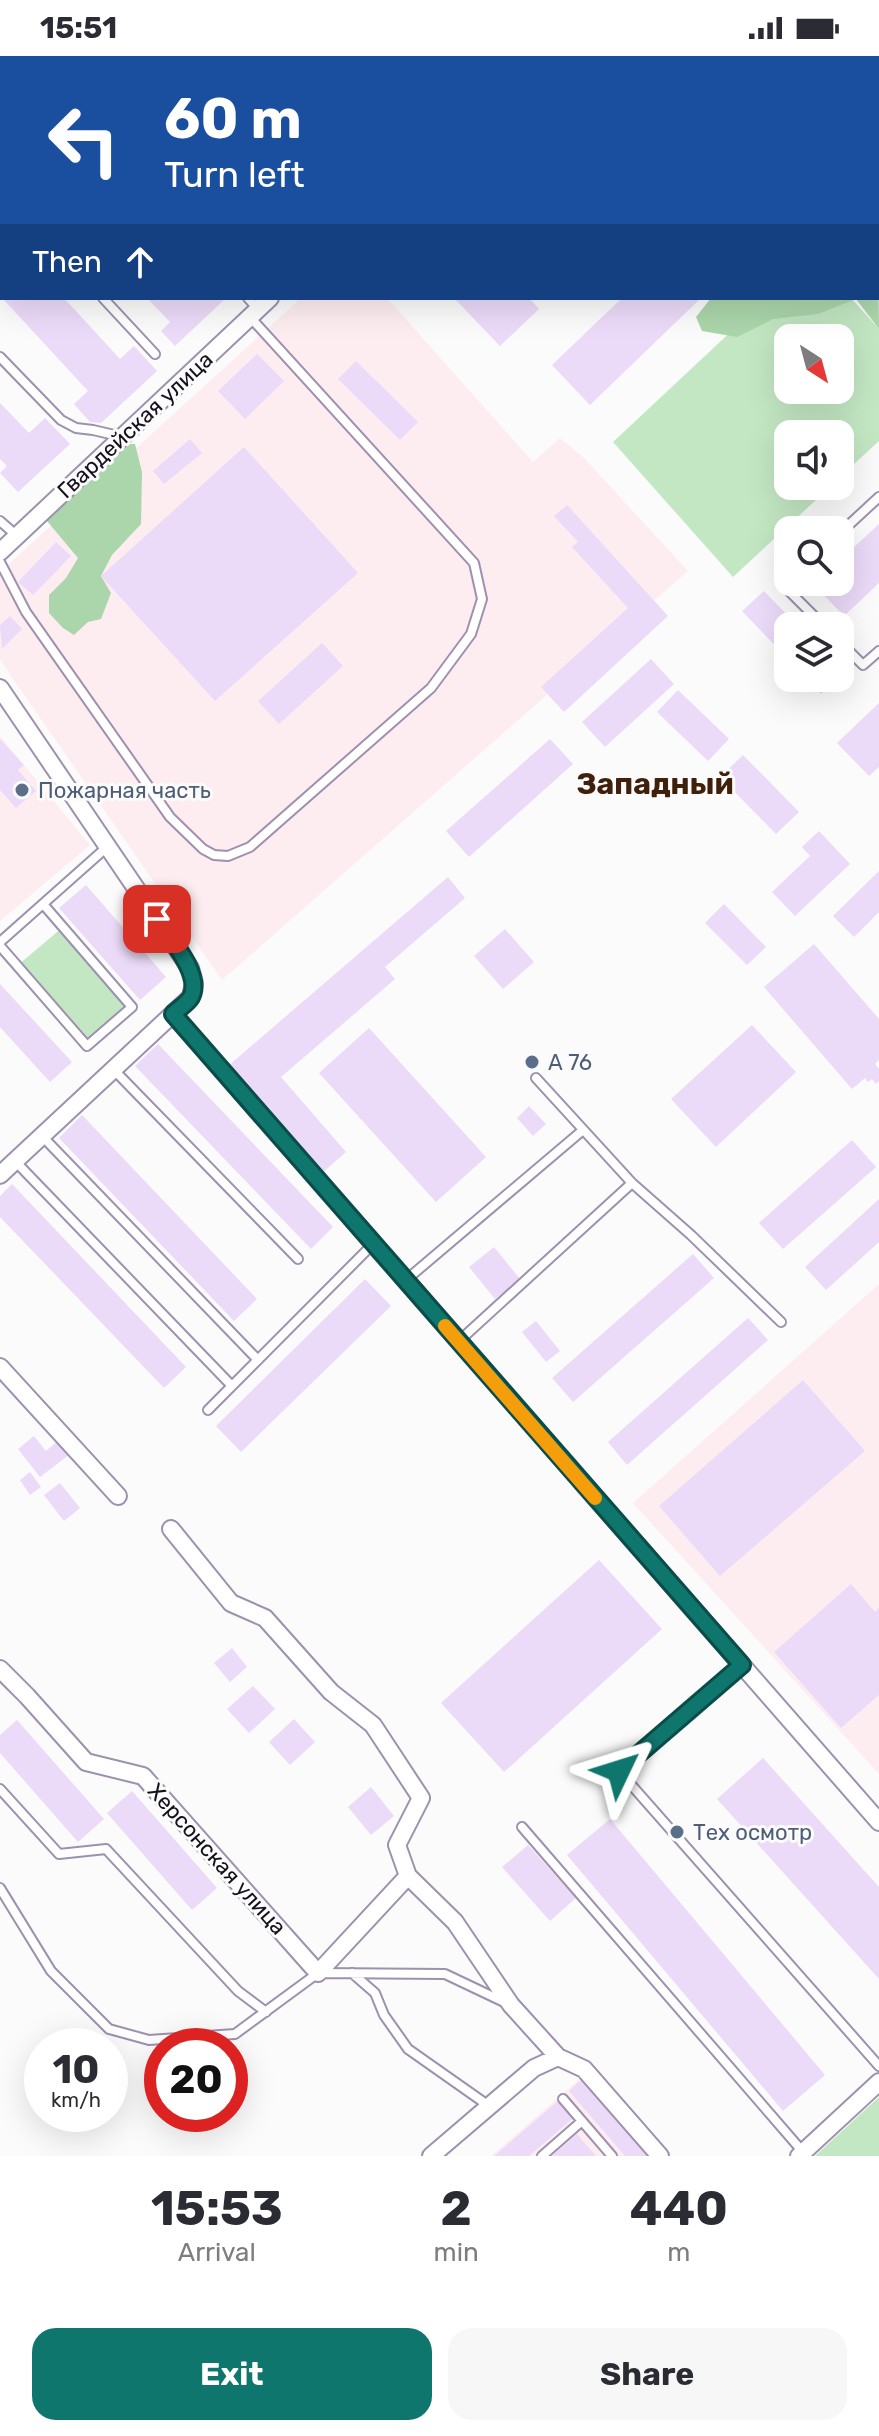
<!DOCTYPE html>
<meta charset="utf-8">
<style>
:root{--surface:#fff;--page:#f7f7f7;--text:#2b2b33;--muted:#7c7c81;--accent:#0f766e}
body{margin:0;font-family:Rubik,sans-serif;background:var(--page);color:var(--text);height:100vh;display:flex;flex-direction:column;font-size:30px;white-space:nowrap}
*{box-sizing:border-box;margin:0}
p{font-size:26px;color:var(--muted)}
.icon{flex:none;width:44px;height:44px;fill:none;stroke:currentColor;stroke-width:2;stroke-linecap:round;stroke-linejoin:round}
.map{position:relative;height:2100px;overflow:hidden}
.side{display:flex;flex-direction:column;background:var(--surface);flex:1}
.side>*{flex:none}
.hud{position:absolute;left:0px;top:0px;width:880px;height:244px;box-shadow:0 8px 32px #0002;background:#1a4fa0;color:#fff;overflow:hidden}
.needle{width:52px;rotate:144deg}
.controls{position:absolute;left:774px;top:268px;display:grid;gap:16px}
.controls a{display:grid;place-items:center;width:80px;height:80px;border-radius:16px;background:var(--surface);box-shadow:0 8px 32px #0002;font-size:40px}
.speed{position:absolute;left:24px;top:1972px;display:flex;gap:16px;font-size:40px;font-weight:700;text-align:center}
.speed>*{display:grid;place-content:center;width:104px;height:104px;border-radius:50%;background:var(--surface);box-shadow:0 8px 32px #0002;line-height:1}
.speed small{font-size:20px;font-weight:400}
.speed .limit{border:12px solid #d22;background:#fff;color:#111}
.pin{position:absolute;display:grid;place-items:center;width:68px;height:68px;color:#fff;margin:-34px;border-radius:16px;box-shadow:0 4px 12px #0006}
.me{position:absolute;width:88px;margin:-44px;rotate:49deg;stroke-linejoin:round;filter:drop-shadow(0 0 6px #0008)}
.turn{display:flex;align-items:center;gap:28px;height:168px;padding:0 32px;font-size:36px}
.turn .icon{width:104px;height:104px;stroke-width:2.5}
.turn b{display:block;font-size:56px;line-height:68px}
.then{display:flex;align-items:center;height:76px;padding:0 32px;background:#0003;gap:16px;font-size:30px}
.eta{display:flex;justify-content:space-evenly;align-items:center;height:136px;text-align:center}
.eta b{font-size:48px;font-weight:700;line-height:56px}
.button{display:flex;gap:16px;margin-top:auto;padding:16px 32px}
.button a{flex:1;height:92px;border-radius:24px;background:var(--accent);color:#fff;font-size:32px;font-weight:700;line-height:92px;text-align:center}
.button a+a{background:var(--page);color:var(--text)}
.status{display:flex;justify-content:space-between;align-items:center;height:56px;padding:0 40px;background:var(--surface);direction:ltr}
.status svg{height:22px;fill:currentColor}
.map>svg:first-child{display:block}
.industrial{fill:#fdedf1}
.green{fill:#c3e7c3;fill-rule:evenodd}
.forest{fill:#abd5ab}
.building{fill:#ebdaf8}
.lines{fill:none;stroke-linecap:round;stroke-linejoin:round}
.lane-casing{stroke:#9e91ae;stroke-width:12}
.street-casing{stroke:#9e91ae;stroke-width:20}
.lane{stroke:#fff;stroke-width:8}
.street{stroke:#fff;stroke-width:16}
.route-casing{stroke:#0a4d48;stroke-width:20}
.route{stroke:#0f766e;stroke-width:14}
.slow{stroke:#f59e0b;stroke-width:14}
.service-dot{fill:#5c6f8a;stroke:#fbfbfb;stroke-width:3}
.labels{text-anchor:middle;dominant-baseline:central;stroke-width:6;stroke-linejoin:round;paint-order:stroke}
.street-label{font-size:22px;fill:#15101b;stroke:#fbfbfb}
.service-label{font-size:22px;fill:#4e5e75;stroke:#fbfbfb;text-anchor:start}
.district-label{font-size:30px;font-weight:bold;fill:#40200a;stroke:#fbfbfb}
</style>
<div class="status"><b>15:51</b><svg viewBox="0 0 49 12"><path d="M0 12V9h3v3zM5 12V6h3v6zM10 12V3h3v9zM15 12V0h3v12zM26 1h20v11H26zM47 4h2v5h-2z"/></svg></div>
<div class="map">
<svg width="879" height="2100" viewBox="0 0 879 2100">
<rect width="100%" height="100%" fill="#fbfbfb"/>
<path class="industrial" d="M 301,242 L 387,242 L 533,406 L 560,382 L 584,402 L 688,515 L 222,924 L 0,604 L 0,516 Z
M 0,680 L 90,789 L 0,865 Z
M 879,1228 L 879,1718 L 633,1447 Z
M 584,2019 L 654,2100 L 491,2100 Z"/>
<path class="green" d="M 695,0 L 874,0 L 871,2 L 697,2 Z
M 767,242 L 851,242 L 879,273 L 879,385 L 840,421 L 840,378 L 788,378 L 788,430 L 831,430 L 733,521 L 613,386 ZM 788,282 L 840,282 L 840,334 L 788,334 Z
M 63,871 L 132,951 L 87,990 L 17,910 Z
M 879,2041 L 879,2100 L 815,2100 Z"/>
<path class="forest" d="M 878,197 L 879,273 L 856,243 L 818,258 L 773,263 L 737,281 L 702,275 L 696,261 L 711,242 L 878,242 Z
M 125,388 L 135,388 L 142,416 L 141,468 L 112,499 L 101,520 L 111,537 L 101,563 L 88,566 L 74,579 L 63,572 L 49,557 L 49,539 L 66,522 L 78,502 L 47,465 L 63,444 Z"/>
<path class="building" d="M 5,242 L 64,242 L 120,303 L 134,290 L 157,315 L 101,367 L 90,366 L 74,348 L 88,335 L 4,244 Z
M 147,242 L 226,242 L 175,290 L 161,275 L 170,266 Z
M 454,242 L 529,242 L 539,253 L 500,290 Z
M 622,242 L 701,242 L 590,349 L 552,309 Z
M 257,298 L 284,325 L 245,363 L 218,335 Z
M 356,305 L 418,366 L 400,384 L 338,323 Z
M 0,347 L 29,377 L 45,362 L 70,388 L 18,436 L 0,417 L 7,410 L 0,403 Z
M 190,383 L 202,397 L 164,428 L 153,415 Z
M 244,391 L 358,517 L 215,645 L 101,520 Z
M 567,449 L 668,560 L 564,656 L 541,631 L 628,552 L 572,491 L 578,486 L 554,460 Z
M 879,468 L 879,527 L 844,560 L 814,529 L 817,526 L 840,526 L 840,504 Z
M 56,486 L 71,500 L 33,539 L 18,526 Z
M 764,535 L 798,570 L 788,570 L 788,603 L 742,555 Z
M 10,560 L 22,573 L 2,593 L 0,569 Z
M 322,587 L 343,610 L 279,668 L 258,645 Z
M 651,603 L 674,628 L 605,691 L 582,666 Z
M 806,622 L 838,622 L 821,638 Z
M 678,634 L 729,683 L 708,705 L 657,656 Z
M 879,647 L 879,711 L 869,720 L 837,687 Z
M 0,683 L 24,709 L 18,714 L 36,735 L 16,752 L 0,734 Z
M 550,683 L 573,708 L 469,801 L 446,775 Z
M 743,699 L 799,756 L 776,778 L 720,721 Z
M 819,775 L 850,808 L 795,860 L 772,836 L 810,800 L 802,791 Z
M 879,815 L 879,856 L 854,881 L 833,860 Z
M 448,821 L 465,842 L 385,911 L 395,923 L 281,1021 L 346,1096 L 321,1118 L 228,1010 Z
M 86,829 L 166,921 L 140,944 L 59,852 Z
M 724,848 L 766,891 L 747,909 L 705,867 Z
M 505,873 L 534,906 L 503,933 L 474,900 Z
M 814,888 L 879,963 L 879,1004 L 875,1008 L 879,1013 L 879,1025 L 876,1028 L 872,1023 L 868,1026 L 865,1022 L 852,1033 L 764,931 Z
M 0,928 L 72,1006 L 50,1026 L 0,971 Z
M 752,969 L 796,1016 L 716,1091 L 671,1043 Z
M 369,972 L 486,1101 L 436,1146 L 319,1017 Z
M 158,988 L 333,1171 L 311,1193 L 135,1010 Z
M 529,1050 L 546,1068 L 533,1080 L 517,1062 Z
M 82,1059 L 257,1243 L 234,1265 L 59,1082 Z
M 852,1084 L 876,1111 L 783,1193 L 759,1167 Z
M 12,1128 L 186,1311 L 164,1332 L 0,1161 L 0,1140 Z
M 879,1143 L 879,1186 L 826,1234 L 805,1211 Z
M 494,1191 L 520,1223 L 495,1243 L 469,1211 Z
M 693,1198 L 714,1222 L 573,1346 L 552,1322 Z
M 365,1223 L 391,1250 L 241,1396 L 216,1370 Z
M 748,1262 L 768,1284 L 627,1409 L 608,1386 Z
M 536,1265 L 560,1295 L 546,1306 L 522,1276 Z
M 803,1324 L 865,1395 L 720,1520 L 659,1450 Z
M 34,1380 L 46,1395 L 59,1384 L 70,1398 L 40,1421 L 18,1393 Z
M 30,1416 L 41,1431 L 30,1439 L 20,1424 Z
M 60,1427 L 80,1452 L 64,1465 L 44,1439 Z
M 599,1504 L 662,1573 L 504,1716 L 441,1647 Z
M 851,1528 L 875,1556 L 879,1552 L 879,1639 L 841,1672 L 774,1596 Z
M 232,1592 L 247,1611 L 230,1626 L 214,1607 Z
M 253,1630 L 275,1653 L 249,1677 L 227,1653 Z
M 294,1663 L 315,1686 L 290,1709 L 269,1686 Z
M 17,1664 L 104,1763 L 78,1786 L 0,1697 L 0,1679 Z
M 763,1702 L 879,1831 L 879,1923 L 717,1743 Z
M 371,1731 L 394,1760 L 371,1779 L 348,1751 Z
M 132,1735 L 217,1832 L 192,1854 L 107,1757 Z
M 610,1763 L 825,2019 L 783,2055 L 567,1799 Z
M 528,1789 L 576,1842 L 550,1865 L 502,1811 Z
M 583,2022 L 651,2100 L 625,2100 L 569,2035 Z
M 558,2045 L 573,2062 L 529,2100 L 494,2100 Z
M 577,2078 L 596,2100 L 552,2100 Z"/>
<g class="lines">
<g class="lane-casing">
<path id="lane" d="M 878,5 L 879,4
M 103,242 L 155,298
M 248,242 L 258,253
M 0,301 L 61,364 L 76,372 L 93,374 L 123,381
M 0,465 L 17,480
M 840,477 L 879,441
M 0,506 L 26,556 L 170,761 L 203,793 L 214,799 L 228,800 L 250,791 L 431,632 L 471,578 L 482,543 L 474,507 L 250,261
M 784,530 L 824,570
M 840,586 L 863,609 L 879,595
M 0,886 L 107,791
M 0,890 L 87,990 L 132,951 L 43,848
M 114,1014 L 298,1203
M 536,1022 L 632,1127 L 691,1179 L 781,1266
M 42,1080 L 258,1304
M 14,1104 L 232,1330
M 406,1224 L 583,1074
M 458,1286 L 632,1127
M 208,1354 L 373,1188
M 742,1609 L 619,1715 L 879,2010
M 0,1733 L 59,1798 L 106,1793 L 238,1935 L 266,1956
M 522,1771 L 803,2096
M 0,1832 L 51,1915 L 109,1973 L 149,1984 L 235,1978 L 318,1917 L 445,1918 L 504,1946
M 352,1917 L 375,1937 L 384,1959 L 408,1993 L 489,2050
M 563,2043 L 612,2100
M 542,2100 L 582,2065"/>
</g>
<g class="street-casing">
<path id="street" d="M 376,0 L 378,2
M 683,0 L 685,2
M 59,2 L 62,0
M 528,2 L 530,0
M 0,60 L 2,58
M 878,219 L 879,220
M 0,496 L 270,242
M 0,632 L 190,912 L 194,927 L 191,941 L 0,1119
M 173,958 L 879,1766
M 0,1311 L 118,1440
M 171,1473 L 231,1547 L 265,1562 L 331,1636 L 373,1669 L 421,1742 L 397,1789 L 408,1820 L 455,1866 L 511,1949 L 558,2001 L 584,2013 L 660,2100
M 0,1613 L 27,1640 L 86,1706 L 143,1720 L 318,1917 L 408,1820
M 431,2100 L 534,2012 L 558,2001
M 799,2100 L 879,2026"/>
</g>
<use href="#lane" class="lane"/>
<use href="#street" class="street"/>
</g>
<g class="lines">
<g class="route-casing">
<path id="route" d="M 157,863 C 169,881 203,919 191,941 C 188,947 178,953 173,958 L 742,1609 L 619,1715"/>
</g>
<use href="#route" class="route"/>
<path class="slow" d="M 445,1270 L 595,1442"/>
</g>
<g class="service-dot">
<circle cx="22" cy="734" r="8"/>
<circle cx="532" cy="1006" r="8"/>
<circle cx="677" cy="1776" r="8"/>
</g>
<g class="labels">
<g class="street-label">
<text transform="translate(135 369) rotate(-43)">Гвардейская улица</text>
<text transform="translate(217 1803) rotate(48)">Херсонская улица</text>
</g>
<g class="service-label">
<text x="38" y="734">Пожарная часть</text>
<text x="548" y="1006">А 76</text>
<text x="693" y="1776">Тех осмотр</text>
</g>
<g class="district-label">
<text x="655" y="728">Западный</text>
</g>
</g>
</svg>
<div class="controls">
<a><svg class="needle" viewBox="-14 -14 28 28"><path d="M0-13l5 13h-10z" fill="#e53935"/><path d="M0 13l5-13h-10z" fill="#7c7c81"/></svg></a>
<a><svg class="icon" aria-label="sound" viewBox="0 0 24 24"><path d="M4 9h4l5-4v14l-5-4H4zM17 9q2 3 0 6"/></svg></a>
<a><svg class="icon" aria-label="search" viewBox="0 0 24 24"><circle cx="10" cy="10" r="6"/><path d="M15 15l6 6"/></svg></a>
<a><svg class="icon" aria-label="layers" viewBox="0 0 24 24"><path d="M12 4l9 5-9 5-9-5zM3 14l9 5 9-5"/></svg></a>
</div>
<div class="speed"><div>10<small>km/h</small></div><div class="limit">20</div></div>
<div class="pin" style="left:157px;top:863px;background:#d93025"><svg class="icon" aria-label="arrive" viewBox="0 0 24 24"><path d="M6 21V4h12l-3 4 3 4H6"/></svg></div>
<svg class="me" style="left:619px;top:1715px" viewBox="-20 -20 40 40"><path d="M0-17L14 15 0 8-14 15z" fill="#0f766e" stroke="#fff" stroke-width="4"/></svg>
<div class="hud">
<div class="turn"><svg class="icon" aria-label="left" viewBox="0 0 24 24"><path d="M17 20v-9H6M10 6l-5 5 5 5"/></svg><div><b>60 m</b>Turn left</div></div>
<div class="then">Then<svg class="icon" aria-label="ahead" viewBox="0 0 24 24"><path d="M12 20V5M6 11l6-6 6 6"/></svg></div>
</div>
</div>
<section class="side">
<div class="eta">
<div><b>15:53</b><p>Arrival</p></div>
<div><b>2</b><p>min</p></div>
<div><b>440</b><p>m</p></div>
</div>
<div class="button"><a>Exit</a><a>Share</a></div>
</section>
